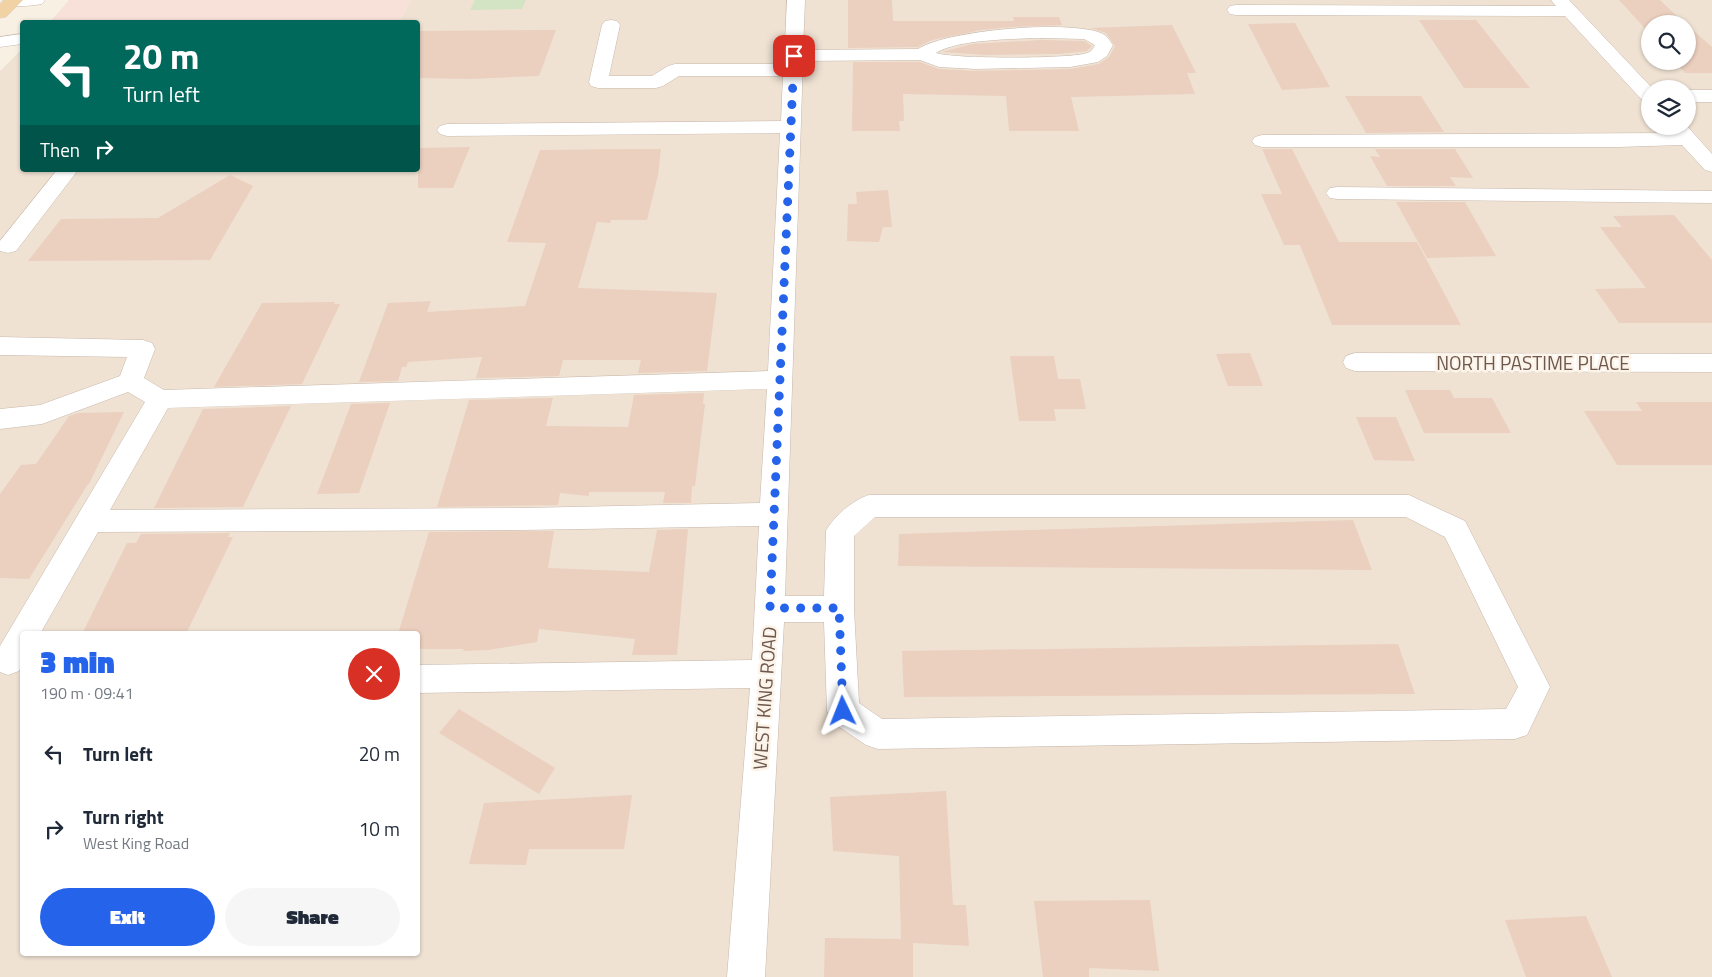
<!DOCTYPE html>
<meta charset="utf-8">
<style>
:root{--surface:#fff;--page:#f6f6f7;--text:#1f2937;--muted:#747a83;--accent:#2563eb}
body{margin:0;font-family:"Titillium Web",sans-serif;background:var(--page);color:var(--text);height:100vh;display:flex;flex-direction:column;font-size:19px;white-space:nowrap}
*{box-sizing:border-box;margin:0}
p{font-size:16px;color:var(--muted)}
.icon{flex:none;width:28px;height:28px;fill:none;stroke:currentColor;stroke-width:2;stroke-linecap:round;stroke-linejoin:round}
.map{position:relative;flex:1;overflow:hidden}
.details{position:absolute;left:20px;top:631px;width:400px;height:325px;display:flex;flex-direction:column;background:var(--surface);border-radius:5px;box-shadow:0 1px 4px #0004}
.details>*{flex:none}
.guide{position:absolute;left:20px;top:20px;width:400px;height:152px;border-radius:5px;box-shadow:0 1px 4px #0004;background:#00695c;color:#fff;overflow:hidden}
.controls{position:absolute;left:1641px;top:15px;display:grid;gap:10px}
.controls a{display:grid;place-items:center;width:55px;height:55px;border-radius:50%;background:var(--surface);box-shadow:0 1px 4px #0004;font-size:25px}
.pin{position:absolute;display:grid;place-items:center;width:42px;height:42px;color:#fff;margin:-21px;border-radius:10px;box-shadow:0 2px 8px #0006}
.me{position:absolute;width:55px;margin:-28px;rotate:358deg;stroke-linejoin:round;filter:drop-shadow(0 0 4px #0008)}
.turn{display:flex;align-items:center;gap:18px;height:105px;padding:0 20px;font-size:22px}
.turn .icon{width:65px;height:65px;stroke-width:2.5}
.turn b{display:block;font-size:35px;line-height:42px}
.then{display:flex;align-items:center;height:48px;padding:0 20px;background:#0003;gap:10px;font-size:19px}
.round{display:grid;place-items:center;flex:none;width:52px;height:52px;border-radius:26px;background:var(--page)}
.head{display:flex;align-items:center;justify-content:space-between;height:85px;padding:0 20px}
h1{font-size:30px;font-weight:800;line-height:38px;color:var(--accent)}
.primary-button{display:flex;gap:10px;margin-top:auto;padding:10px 20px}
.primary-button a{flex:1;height:58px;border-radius:30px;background:var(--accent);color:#fff;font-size:20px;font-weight:800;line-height:58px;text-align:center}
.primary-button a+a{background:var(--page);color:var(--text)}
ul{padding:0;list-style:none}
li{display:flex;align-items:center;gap:15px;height:75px;padding:0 20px}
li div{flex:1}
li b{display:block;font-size:19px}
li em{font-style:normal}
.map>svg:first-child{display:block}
.residential{fill:#efe2d3;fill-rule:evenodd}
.commercial{fill:#f8e1d9}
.green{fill:#d2e4c4}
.building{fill:#ebcfbf}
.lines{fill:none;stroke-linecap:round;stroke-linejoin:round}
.minor-casing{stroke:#c8b8ac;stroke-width:1}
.major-casing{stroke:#d6d0cd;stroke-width:1}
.minor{fill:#fff;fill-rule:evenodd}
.major{fill:#f0d2a4;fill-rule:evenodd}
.route{stroke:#2563eb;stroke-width:9;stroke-dasharray:0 16.2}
.labels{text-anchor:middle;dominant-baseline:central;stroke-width:5;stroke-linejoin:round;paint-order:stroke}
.street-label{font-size:19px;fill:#6e584d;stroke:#fcf4e9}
</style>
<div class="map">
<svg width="1712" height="977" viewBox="0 0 1712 977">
<rect width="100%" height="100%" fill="#f9f0e4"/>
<path class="residential" d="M 411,0 L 1712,0 L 1712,977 L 0,977 L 0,71 L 22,49 L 22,170 L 418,170 L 418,22 L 49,22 L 400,21 ZM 1650,24 L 1688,24 L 1688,61 L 1650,61 ZM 1650,89 L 1688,89 L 1688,126 L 1650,126 ZM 22,634 L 418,634 L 418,954 L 22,954 Z"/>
<path class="commercial" d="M 69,0 L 411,0 L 400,21 L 50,22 Z"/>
<path class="green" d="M 475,0 L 526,0 L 522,9 L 470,10 Z"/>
<path class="building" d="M 848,0 L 892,0 L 893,21 L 1014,21 L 1013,17 L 1059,17 L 1062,25 L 1010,27 L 981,30 L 932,40 L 918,47 L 848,48 Z
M 1619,0 L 1660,0 L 1685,24 L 1650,24 L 1650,34 Z
M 1419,20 L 1476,20 L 1530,88 L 1464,88 Z
M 1295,23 L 1330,87 L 1282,90 L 1248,24 Z
M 1172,25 L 1196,73 L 1187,73 L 1195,94 L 1071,97 L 1079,131 L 1009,131 L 1006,96 L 903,94 L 904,121 L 899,121 L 900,131 L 852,131 L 853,62 L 920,62 L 939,69 L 976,71 L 1070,69 L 1099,64 L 1109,57 L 1115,46 L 1106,33 L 1090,28 Z
M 1688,26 L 1712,47 L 1712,73 L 1685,73 L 1674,61 L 1688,61 Z
M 556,30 L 539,76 L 471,79 L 418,78 L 418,31 Z
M 1042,40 L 1084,41 L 1092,46 L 1087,51 L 1059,54 L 986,55 L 942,52 L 972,44 Z
M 1345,96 L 1421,96 L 1444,132 L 1366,133 Z
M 470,147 L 453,188 L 418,188 L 418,148 Z
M 630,149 L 661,149 L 658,175 L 647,220 L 611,220 L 610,223 L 597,222 L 578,288 L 717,293 L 707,371 L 638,373 L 641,360 L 563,360 L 559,376 L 476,378 L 482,357 L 408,362 L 406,367 L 402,367 L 398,381 L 359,382 L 388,303 L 431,301 L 427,312 L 525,306 L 546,243 L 507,242 L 540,150 Z
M 1262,149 L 1292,149 L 1339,242 L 1417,242 L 1461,325 L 1332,325 L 1300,245 L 1284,245 L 1261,194 L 1282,194 Z
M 1375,149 L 1455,149 L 1473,178 L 1450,177 L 1456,186 L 1387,186 L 1370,156 L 1380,157 Z
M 230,175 L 253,186 L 210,260 L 28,261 L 61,219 L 158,218 Z
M 888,190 L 892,227 L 883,227 L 879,242 L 847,241 L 848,204 L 857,204 L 856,192 Z
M 1396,202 L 1465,202 L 1496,256 L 1427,258 Z
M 1674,215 L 1712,260 L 1712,323 L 1619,323 L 1595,289 L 1646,288 L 1600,227 L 1622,227 L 1613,216 Z
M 335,302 L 334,304 L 340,304 L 302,384 L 214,387 L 262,303 Z
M 1250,353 L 1263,386 L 1228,386 L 1216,354 Z
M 1010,356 L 1054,356 L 1058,379 L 1080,379 L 1086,409 L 1054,409 L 1056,421 L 1019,421 Z
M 1405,390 L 1450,390 L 1454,398 L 1492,398 L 1511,433 L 1424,433 Z
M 704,393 L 703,404 L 705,404 L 695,486 L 692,486 L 691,503 L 663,503 L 665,492 L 589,492 L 589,496 L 560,493 L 558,505 L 437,507 L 469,400 L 553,398 L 546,426 L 628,427 L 634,395 Z
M 1636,402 L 1712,402 L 1712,465 L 1617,465 L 1584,411 L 1642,411 Z
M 390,403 L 359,493 L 317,494 L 351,404 Z
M 291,406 L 243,507 L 154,508 L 203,409 Z
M 124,412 L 89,484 L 88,484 L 29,579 L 0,578 L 0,494 L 21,465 L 36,464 L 69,416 L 78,413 Z
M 1356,417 L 1396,417 L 1415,461 L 1374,460 Z
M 1353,520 L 1372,570 L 898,566 L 899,534 Z
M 688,529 L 677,655 L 632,655 L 635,639 L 539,629 L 537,642 L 488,650 L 463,651 L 464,649 L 418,649 L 418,634 L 398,634 L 429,532 L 554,531 L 548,568 L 649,572 L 657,530 Z
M 230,533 L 228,537 L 233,537 L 186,634 L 82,634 L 127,543 L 136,543 L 141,534 Z
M 1398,644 L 1415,694 L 904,697 L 902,651 Z
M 459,709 L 555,768 L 539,794 L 439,733 Z
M 946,791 L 953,905 L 966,905 L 969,946 L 913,943 L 913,977 L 824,977 L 825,938 L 901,939 L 899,856 L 833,851 L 830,797 Z
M 632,795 L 624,849 L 529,849 L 526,865 L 469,864 L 484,803 Z
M 1150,900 L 1159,971 L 1089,968 L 1089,977 L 1043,977 L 1034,901 Z
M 1586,916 L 1612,977 L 1526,977 L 1505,920 Z"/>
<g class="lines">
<g class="minor-casing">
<path id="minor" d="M 4,0 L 45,0 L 42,4 C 31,6 17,7 6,5 Z
M 787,0 L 805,0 L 803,50 L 918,49 C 946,30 1073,19 1103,34 C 1107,36 1110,41 1113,45 L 1107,56 L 1098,62 L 1070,67 L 976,69 L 939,67 L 920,60 L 803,61 L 785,596 L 824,596 L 826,531 C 834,516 853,500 869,495 L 1409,495 L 1465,521 L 1545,677 L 1550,687 L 1527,735 L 1515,739 L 878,749 L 866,745 L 832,722 L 827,711 L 824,622 L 784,622 L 765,977 L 727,977 L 750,688 L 418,693 L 418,665 L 752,660 L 759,526 L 522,530 L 98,532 L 40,634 L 22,634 L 22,664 L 19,671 L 8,675 L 0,672 L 0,646 L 145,402 L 128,392 L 42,424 L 0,429 L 0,409 L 40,405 L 120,376 L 127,357 L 0,355 L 0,337 L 143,340 L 152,343 L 155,349 L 144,378 L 164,390 L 768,371 L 780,133 L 447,136 L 440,134 L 437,130 L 440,126 L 447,124 L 781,121 L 783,76 L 679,76 L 663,86 L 656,88 L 598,88 L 591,86 L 589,82 L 602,25 L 605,21 L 611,20 L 617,21 L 620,25 L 609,76 L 652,76 L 668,66 L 675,64 L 784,64 ZM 1042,38 L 1084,39 L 1095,45 C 1093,49 1091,52 1087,53 C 1072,59 951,59 936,53 C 958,39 1015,39 1042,38 ZM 767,389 L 760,503 L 522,508 L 110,510 L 168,408 ZM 875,517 L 1406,517 L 1445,537 L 1518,687 L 1506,709 L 882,719 L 859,703 L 854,609 L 854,536 Z
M 1551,0 L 1569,0 L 1653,89 L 1650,89 L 1650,103 L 1643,101 L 1565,16 L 1236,15 L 1230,14 L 1227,10 L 1230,6 L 1236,5 L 1556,6 Z
M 22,34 L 22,44 L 0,47 L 0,37 Z
M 1688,90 L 1712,90 L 1712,102 L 1688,102 Z
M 1666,126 L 1687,126 L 1712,154 L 1712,172 L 1705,170 L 1682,145 L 1618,147 L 1262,147 L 1255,145 L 1252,141 L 1255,137 L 1262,135 L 1672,133 Z
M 57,170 L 78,170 L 16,251 L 8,253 L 0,251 L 0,241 Z
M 1337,187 L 1712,191 L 1712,203 L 1337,199 L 1330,198 L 1326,193 L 1330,188 Z
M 1355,353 L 1712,354 L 1712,372 L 1355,371 L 1346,368 L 1343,362 L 1346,356 Z"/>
</g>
<g class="major-casing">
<path id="major" d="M 4,0 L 23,0 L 6,17 L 0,18 L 0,4 Z"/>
</g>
<use href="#minor" class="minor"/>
<use href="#major" class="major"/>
</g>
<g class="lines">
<path class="route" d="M 794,56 L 770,608 L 839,608 L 843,711"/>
</g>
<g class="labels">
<g class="street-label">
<text x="1533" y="362">NORTH PASTIME PLACE</text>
<text transform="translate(764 698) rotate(-86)">WEST KING ROAD</text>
</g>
</g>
</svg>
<div class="controls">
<a><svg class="icon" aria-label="search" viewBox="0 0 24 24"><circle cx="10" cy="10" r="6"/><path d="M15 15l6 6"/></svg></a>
<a><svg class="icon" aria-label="layers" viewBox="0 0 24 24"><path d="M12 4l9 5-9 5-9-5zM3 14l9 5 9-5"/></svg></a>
</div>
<div class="pin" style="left:794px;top:56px;background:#d93025"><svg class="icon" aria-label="arrive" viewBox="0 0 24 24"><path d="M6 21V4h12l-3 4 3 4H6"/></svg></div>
<svg class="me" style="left:843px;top:711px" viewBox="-20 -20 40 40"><path d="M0-17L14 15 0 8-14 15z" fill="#2563eb" stroke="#fff" stroke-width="4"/></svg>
<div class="guide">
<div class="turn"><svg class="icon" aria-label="left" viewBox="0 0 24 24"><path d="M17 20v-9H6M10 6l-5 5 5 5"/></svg><div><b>20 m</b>Turn left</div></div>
<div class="then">Then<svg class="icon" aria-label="right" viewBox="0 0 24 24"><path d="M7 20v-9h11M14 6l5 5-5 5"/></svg></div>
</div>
<section class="details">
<div class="head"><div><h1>3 min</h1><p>190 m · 09:41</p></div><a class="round" style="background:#d93025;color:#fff"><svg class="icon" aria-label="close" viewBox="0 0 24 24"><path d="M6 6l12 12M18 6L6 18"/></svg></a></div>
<ul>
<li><svg class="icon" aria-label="left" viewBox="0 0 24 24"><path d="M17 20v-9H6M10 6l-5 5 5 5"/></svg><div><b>Turn left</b></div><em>20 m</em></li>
<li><svg class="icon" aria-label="right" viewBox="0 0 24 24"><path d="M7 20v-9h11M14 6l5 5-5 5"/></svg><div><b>Turn right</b><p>West King Road</p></div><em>10 m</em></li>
</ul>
<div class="primary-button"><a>Exit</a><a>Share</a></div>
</section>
</div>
